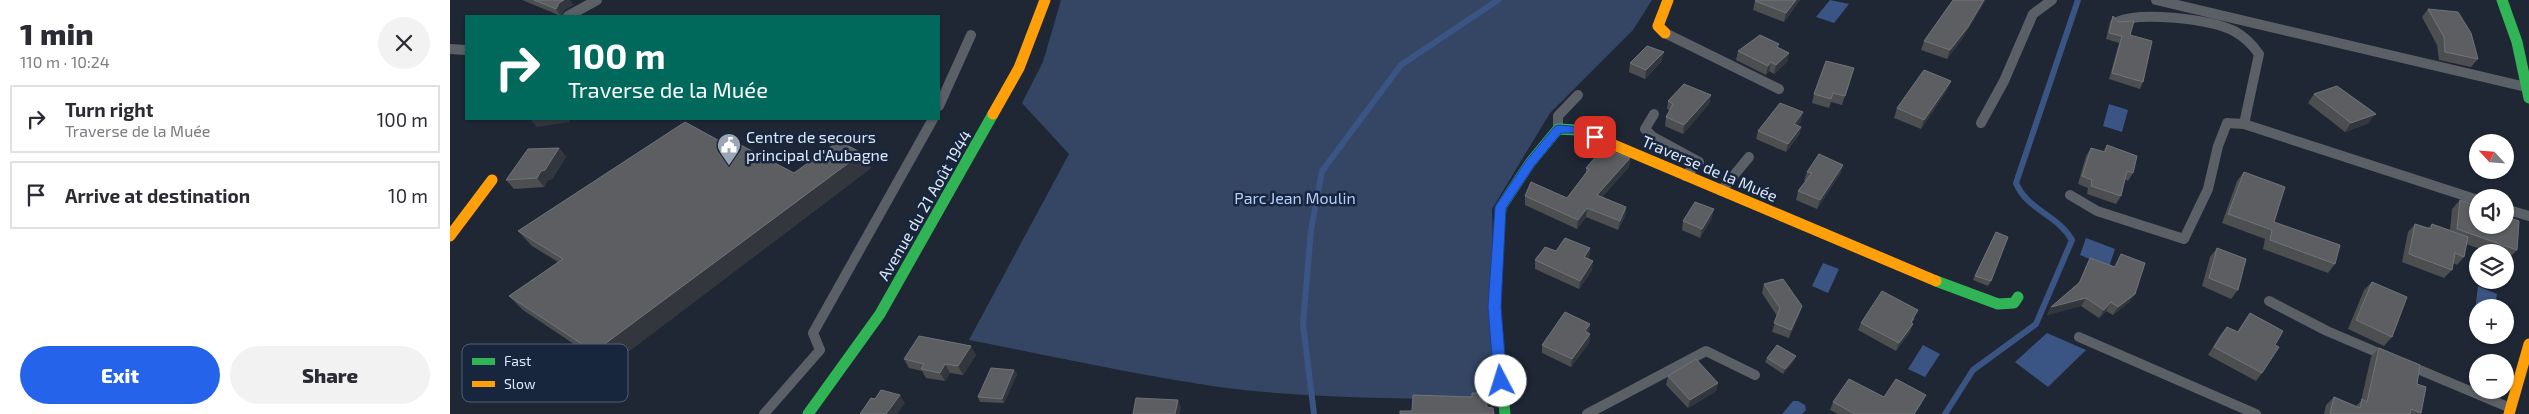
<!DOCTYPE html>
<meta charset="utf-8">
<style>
:root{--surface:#fff;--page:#f2f2f3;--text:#2b2b33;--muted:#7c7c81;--line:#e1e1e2;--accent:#2563eb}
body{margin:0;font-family:"Exo 2",sans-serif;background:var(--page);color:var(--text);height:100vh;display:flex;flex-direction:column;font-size:19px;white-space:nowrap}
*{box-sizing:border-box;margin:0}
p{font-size:16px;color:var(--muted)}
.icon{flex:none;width:28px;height:28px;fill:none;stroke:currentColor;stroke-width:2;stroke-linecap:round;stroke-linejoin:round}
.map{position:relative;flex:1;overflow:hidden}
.panel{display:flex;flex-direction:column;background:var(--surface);width:450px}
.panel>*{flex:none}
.hud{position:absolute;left:15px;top:15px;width:475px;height:105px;border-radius:0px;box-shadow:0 1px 4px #0004;background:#00695c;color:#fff;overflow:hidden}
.needle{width:32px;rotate:296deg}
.controls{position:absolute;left:2019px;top:134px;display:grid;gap:10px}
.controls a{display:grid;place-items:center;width:45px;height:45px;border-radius:50%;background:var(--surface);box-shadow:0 1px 4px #0004;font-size:25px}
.pin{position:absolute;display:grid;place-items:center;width:42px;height:42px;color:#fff;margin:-21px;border-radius:10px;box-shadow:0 2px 8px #0006}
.me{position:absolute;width:55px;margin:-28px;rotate:355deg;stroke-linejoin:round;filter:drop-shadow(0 0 4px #0008)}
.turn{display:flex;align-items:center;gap:18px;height:105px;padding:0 20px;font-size:22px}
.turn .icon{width:65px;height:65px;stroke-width:2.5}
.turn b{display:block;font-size:35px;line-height:42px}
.round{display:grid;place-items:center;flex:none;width:52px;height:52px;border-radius:26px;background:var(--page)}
.summary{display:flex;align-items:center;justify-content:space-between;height:85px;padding:0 20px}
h1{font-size:30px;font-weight:800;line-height:38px}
.primary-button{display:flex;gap:10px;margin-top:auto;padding:10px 20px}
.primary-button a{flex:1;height:58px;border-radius:30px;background:var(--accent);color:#fff;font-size:20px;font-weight:800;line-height:58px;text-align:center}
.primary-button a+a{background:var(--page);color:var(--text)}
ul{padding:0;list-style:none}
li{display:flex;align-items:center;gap:15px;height:68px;margin:0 10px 8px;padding:0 10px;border:2px solid var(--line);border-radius:0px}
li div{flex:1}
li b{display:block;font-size:19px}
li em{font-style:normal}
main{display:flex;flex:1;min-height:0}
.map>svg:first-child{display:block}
.green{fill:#354665}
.water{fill:#3a5583}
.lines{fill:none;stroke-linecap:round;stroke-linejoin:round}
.stream{stroke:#3a5583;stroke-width:6}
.lane{stroke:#5b5f66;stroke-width:10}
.fast{stroke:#30b455;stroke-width:11}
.slow{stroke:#ff9f0a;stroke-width:11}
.wall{fill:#4c4e50}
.shaded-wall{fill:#33373d}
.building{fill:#5c5e62;stroke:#707479}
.route{fill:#2563eb;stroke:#184099}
.labels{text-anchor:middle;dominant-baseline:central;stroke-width:5;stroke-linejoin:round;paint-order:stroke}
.poi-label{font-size:16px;fill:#dde7f7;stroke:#17253d;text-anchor:start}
.street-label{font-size:16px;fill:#dde7f7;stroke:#17253d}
.park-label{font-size:16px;fill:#b3cefc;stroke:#17253d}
.key{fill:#17253d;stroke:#525f75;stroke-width:1}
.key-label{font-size:14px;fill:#dde7f7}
</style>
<main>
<section class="panel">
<div class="summary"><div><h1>1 min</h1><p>110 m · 10:24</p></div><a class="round"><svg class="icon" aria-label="close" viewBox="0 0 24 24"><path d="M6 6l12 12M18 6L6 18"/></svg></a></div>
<ul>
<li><svg class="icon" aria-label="right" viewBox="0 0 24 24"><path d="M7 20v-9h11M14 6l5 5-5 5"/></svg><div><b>Turn right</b><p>Traverse de la Muée</p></div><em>100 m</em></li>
<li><svg class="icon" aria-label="arrive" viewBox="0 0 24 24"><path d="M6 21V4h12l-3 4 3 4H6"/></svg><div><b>Arrive at destination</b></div><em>10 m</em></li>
</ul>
<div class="primary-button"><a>Exit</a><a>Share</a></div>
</section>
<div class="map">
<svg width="2079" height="414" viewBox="0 0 2079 414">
<rect width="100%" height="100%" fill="#1f2735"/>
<path class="green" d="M 611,0 L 1202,0 L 1183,30 L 1100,113 L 1042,209 L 1046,400 C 954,398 860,399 769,387 C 685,375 602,356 519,340 L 619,154 L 572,103 L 593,62 Z"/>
<path class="water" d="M 1380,0 L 1399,4 L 1384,23 L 1366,17 Z
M 1659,104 L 1678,110 L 1672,132 L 1653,126 Z
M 1636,238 L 1665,249 L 1659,267 L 1630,255 Z
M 1373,263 L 1389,269 L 1378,293 L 1362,286 Z
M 2028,286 L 2047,294 L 2045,307 L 2028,308 L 2027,312 L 2025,311 Z
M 1597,333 L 1636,350 L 1598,387 L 1565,362 Z
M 1473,345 L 1490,354 L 1475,377 L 1458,369 Z
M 1343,401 L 1348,401 L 1355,405 L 1356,410 L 1352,414 L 1332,414 Z"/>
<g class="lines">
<path class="stream" d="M 864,414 L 853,324 L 861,230 L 872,171 L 951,65 L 1048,0
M 1495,414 L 1523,370 L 1586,324 L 1622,240 C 1608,215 1577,210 1566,183 L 1628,0"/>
<path class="lane" d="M 1706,0 L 2076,87
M 118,16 L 147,0
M 1667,22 C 1690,11 1760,19 1784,31 C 1795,37 1802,44 1809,54 L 1794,124
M 1215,33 L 1329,89
M 0,49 L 16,50
M 489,106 L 521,35
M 1204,114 L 1195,129 L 1203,137 L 1249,162 L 1235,176
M 1531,123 L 1554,81 L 1583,14 L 1602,0
M 1108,129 L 1108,116 L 1128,95
M 1271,191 L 1299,157
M 1620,195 L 1647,211 L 1734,239 L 1758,189 L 1768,146 L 1777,123 L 1794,124 L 2028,200
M 2055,209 L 2079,216
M 1819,301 L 1877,331 L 1938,357
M 1629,337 L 1806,414
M 1958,365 L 2058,407
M 314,414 L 370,350 L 363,333 L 483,119
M 1137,414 L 1256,351 L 1305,375"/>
<path class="fast" d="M 2052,0 L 2067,42 L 2079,98
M 1486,281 L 1548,304 L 1564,303 L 1568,297
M 358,414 L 430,314 L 543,114
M 1055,414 L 1044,307 L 1051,207 L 1080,163 L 1108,129 L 1127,130 L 1164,145"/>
<path class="slow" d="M 1215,33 L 1208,26 L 1218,0
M 543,114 L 569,68 L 595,0
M 1164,145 L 1486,281
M 0,236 L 42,180
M 2059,414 L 2079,344"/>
</g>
<path class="wall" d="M 72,0 L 119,0 L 123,5 L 114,10 L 111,16 Z
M 1350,0 L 1334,22 L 1303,10 L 1305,1 Z
M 1978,9 L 2028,59 L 2021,67 L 1989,60 L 1987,45 L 1972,17 Z
M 1663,16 L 1680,35 L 1693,82 L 1690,89 L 1659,79 L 1669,43 L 1656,39 L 1660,22 Z
M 1514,36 L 1497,59 L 1471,50 L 1474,41 Z
M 1329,48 L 1339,53 L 1337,62 L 1324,74 L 1319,71 L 1316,75 L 1286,60 L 1288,51 Z
M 1212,61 L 1195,79 L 1179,72 L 1180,63 Z
M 1404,68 L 1392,105 L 1381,102 L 1379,108 L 1362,103 L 1364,94 Z
M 1501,81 L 1497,90 L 1471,129 L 1444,118 L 1447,108 Z
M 1864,94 L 1919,123 L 1895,132 L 1858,103 Z
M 1261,95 L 1259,104 L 1233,134 L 1215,126 L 1216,117 L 1220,111 L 1217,109 L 1218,101 Z
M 1351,121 L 1347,126 L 1351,127 L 1349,135 L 1336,152 L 1306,139 L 1308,131 Z
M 277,145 L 344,173 L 412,153 L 421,168 L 158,367 L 73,310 L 59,296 L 108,262 L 82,246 L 68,231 Z
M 1657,145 L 1683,173 L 1678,181 L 1675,179 L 1671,196 L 1666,204 L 1637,194 L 1638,188 L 1628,184 L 1636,156 L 1641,148 L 1653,152 Z
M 109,148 L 116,157 L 102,179 L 98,180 L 94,187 L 64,189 L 56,180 Z
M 1180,158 L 1179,167 L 1152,197 L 1176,207 L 1175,216 L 1168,230 L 1136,217 L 1127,229 L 1075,205 L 1075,196 L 1117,198 L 1136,173 L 1136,168 Z
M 1393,165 L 1390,174 L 1367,209 L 1346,200 L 1348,191 L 1356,181 L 1354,181 L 1357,172 Z
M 1794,172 L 1824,222 L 1885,264 L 1878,273 L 1813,249 L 1815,239 L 1772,223 L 1787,181 Z
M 2010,200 L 2067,250 L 2058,259 L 2055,258 L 2055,252 L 2039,252 L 2016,244 L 2014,257 L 2007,265 L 2003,263 L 2002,270 L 1994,278 L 1952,262 L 1958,232 L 1965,224 L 1978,228 L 1982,224 L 2000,230 L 2002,209 Z
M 1262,218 L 1250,238 L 1232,230 L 1233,221 Z
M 1546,232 L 1541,281 L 1538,286 L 1523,280 Z
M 1140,248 L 1139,257 L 1138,259 L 1142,270 L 1129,289 L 1085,269 L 1085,260 L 1106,251 Z
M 1767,248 L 1788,290 L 1781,299 L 1752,286 L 1760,257 Z
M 1671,254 L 1685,294 L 1679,302 L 1663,315 L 1656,311 L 1649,318 L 1631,306 L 1597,315 L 1601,307 L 1628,284 L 1636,266 L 1640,258 L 1664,267 Z
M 1922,282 L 1942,337 L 1934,346 L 1898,329 L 1914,290 Z
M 1314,284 L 1352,306 L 1349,315 L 1339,338 L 1322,332 L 1327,316 L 1312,293 Z
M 1800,313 L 1825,345 L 1812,373 L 1806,381 L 1758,355 L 1771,334 L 1777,327 L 1787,332 Z
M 1465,318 L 1462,323 L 1460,332 L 1446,351 L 1408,330 L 1411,323 Z
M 1140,324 L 1139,333 L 1140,334 L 1139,343 L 1121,367 L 1092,353 L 1092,345 Z
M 1929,348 L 1967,384 L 1971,413 L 1970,414 L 1874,414 L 1876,405 L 1884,397 L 1906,406 L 1911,401 L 1921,357 Z
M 526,355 L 513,375 L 500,373 L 495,381 L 476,378 L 472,371 L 459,368 L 454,359 Z
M 1317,358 L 1344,361 L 1333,374 L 1315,362 Z
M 564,370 L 567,374 L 554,403 L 530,402 L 528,397 Z
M 1218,376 L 1268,383 L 1266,391 L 1238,408 L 1216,385 Z
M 1434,397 L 1472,403 L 1465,414 L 1388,414 L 1380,410 L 1383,402 Z"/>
<path class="shaded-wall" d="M 114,0 L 119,0 L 123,5 L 114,10 L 111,16 L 106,9 L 109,3 Z
M 1346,0 L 1350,0 L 1334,22 L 1336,13 Z
M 1534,0 L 1536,0 L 1514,36 L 1497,59 L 1500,50 Z
M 1214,52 L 1212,61 L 1195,79 L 1196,70 Z
M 1339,53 L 1337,62 L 1324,74 L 1326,65 Z
M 1321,62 L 1319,71 L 1316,75 L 1318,66 Z
M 1501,81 L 1497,90 L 1471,129 L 1474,120 Z
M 1261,95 L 1259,104 L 1233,134 L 1234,125 Z
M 1353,112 L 1351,121 L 1342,133 L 1344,124 Z
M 1926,114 L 1919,123 L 1895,132 L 1901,123 Z
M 80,119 L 120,119 L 120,122 L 87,127 Z
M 1351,127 L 1349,135 L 1336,152 L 1338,144 Z
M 109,148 L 116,157 L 102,179 L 98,180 L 94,187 L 87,178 L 91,171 Z
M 412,153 L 421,168 L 158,367 L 144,352 Z
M 1180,158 L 1179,167 L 1146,203 L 1147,195 Z
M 1393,165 L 1390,174 L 1367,209 L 1370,200 Z
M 1176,207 L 1175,216 L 1168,230 L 1170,221 Z
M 1137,208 L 1136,217 L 1127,229 L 1128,220 Z
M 1264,209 L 1262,218 L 1250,238 L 1252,229 Z
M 1140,248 L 1139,257 L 1134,266 L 1134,257 Z
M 1143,261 L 1142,270 L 1129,289 L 1130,281 Z
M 1685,294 L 1679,302 L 1663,315 L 1668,307 Z
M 1636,298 L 1631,306 L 1597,315 L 1601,307 Z
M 1661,302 L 1656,311 L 1649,318 L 1654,310 Z
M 1352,306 L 1349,315 L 1339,338 L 1341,330 Z
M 1140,324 L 1139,333 L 1134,340 L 1135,331 Z
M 1463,324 L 1460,332 L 1446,351 L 1449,343 Z
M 1140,334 L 1139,343 L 1121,367 L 1122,359 Z
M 521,346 L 526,355 L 513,375 L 508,366 Z
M 1346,356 L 1344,361 L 1333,374 L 1335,369 Z
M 495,364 L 500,373 L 495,381 L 490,373 Z
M 564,370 L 567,374 L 554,403 L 552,399 Z
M 1268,383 L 1266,391 L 1238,408 L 1240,400 Z
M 450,395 L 455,403 L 447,414 L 436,414 Z
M 1476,395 L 1472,403 L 1465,414 L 1464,414 Z
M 728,400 L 731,408 L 730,414 L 725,414 Z"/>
<path class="building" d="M 84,0 L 114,0 L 109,3 L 106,9 Z
M 1306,0 L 1346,0 L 1336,13 L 1305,1 Z
M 1503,0 L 1534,0 L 1518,27 L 1500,50 L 1474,41 Z
M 1978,9 L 2008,12 L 2021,33 L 2028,59 L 1995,52 L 1994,37 Z
M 1663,16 L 1668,22 L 1684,21 L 1680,35 L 1702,41 L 1693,82 L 1662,73 L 1672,36 L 1659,33 Z
M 1310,35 L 1329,44 L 1327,47 L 1339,53 L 1326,65 L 1321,62 L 1318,66 L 1288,51 Z
M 1197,46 L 1214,52 L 1196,70 L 1180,63 Z
M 1376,61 L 1404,68 L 1395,96 L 1383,93 L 1381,99 L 1364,94 Z
M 1474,70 L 1501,81 L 1474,120 L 1447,108 Z
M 1234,84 L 1261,95 L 1234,125 L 1216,117 L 1223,104 L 1218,101 Z
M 1887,86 L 1926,114 L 1901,123 L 1864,94 Z
M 1330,103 L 1353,112 L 1344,124 L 1351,127 L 1338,144 L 1308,131 Z
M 235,122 L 277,145 L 283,141 L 344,173 L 389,141 L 412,153 L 144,352 L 59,296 L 113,259 L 68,231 Z
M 1657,145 L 1687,156 L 1683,173 L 1677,171 L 1671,196 L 1641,186 L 1642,180 L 1632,176 L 1641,148 L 1655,152 Z
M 109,148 L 95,170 L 91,171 L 87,178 L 56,180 L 78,149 Z
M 1153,148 L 1180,158 L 1147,195 L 1176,207 L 1170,221 L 1137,208 L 1128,220 L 1075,196 L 1081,182 L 1117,198 L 1139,169 L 1136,168 Z
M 1369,154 L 1393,165 L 1370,200 L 1348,191 L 1362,173 L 1357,172 Z
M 1794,172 L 1835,187 L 1824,222 L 1890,245 L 1885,264 L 1820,240 L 1822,230 L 1778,214 Z
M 2010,200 L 2028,206 L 2028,225 L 2055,225 L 2055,216 L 2069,221 L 2067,250 L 2007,229 Z
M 1245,202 L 1264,209 L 1252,229 L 1233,221 Z
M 1965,224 L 1981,229 L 1982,224 L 2018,237 L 2014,257 L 2005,253 L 2002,270 L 1959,254 Z
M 1546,232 L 1558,237 L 1541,281 L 1525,276 Z
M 1115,238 L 1140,248 L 1134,257 L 1143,261 L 1130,281 L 1085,260 L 1095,247 L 1106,251 Z
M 1767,248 L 1796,259 L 1788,290 L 1759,278 Z
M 1671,254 L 1695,263 L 1685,294 L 1668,307 L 1661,302 L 1654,310 L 1636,298 L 1601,307 L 1630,282 L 1640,258 L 1665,267 Z
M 1333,279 L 1352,306 L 1341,330 L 1324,323 L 1330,308 L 1314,284 Z
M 1922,282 L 1957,297 L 1942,337 L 1906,320 Z
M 1432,291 L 1468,310 L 1461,322 L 1463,324 L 1449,343 L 1411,323 Z
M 1115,312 L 1140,324 L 1135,331 L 1140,334 L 1122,359 L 1092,345 Z
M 1800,313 L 1833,331 L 1825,345 L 1829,347 L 1812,373 L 1764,347 L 1777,327 L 1788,332 Z
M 469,336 L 521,346 L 508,366 L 495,364 L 490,373 L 471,369 L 474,364 L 454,359 Z
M 1327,345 L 1346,356 L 1335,369 L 1317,358 Z
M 1929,348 L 1970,365 L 1967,384 L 1976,387 L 1971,413 L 1961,409 L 1960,414 L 1883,414 L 1880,413 L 1884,397 L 1910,408 L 1912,399 L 1917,402 Z
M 1246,359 L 1268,383 L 1240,400 L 1218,376 Z
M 541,368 L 564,370 L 552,399 L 528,397 Z
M 1399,379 L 1434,397 L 1446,379 L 1476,395 L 1464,414 L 1405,414 L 1383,402 Z
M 431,390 L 450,395 L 436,414 L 410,414 L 421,398 L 425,399 Z
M 1022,393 L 1036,393 L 1037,407 L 1043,408 L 1044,414 L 950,414 L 950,411 L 962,411 L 963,395 L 1022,397 Z
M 686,398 L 728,400 L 725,414 L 683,414 Z"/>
<path class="route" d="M 1108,125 L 1131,127 L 1150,137 L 1145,141 L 1126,133 L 1111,133 L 1084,166 L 1056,208 L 1051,307 L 1057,381 L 1051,387 L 1044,381 L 1038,307 L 1045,207 L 1076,161 L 1105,126 Z"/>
<defs>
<g id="civic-pin" transform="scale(1.25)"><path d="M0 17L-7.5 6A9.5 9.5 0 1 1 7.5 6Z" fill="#9aa4b3" stroke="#17253d"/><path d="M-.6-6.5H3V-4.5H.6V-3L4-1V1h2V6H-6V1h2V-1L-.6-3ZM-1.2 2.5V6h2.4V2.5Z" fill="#fff"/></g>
</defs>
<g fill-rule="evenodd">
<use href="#civic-pin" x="279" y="145"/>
</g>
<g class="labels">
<g class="poi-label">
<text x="296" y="136">Centre de secours<tspan x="296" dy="18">principal d'Aubagne</tspan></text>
</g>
<g class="street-label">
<text transform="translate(1260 168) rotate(23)">Traverse de la Muée</text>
<text transform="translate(474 205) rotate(-60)">Avenue du 21 Août 1944</text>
</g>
<g class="park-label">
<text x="845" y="197">Parc Jean Moulin</text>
</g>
</g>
<rect x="12" y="344" width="166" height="58" rx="8" class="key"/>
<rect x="22" y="358" width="23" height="7" fill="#30b455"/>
<rect x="22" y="381" width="23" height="6" fill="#ff9f0a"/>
<g class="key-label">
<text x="54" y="366">Fast</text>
<text x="54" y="389">Slow</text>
</g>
</svg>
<div class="controls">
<a><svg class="needle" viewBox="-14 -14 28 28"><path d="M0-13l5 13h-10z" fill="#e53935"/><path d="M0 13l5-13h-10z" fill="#7c7c81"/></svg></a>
<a><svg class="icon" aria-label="sound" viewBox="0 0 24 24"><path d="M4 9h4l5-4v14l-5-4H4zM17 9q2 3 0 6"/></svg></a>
<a><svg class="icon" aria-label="layers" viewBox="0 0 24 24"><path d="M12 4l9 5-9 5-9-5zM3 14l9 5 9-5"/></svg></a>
<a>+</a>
<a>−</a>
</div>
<div class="pin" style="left:1145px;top:137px;background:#d93025"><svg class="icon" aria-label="arrive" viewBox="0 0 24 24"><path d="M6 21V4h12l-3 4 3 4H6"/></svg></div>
<svg class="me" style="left:1051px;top:381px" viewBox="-20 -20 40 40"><circle r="19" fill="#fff"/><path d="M0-13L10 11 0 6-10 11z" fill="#2563eb"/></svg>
<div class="hud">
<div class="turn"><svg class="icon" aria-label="right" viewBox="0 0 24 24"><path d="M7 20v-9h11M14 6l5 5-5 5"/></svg><div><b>100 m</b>Traverse de la Muée</div></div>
</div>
</div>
</main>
